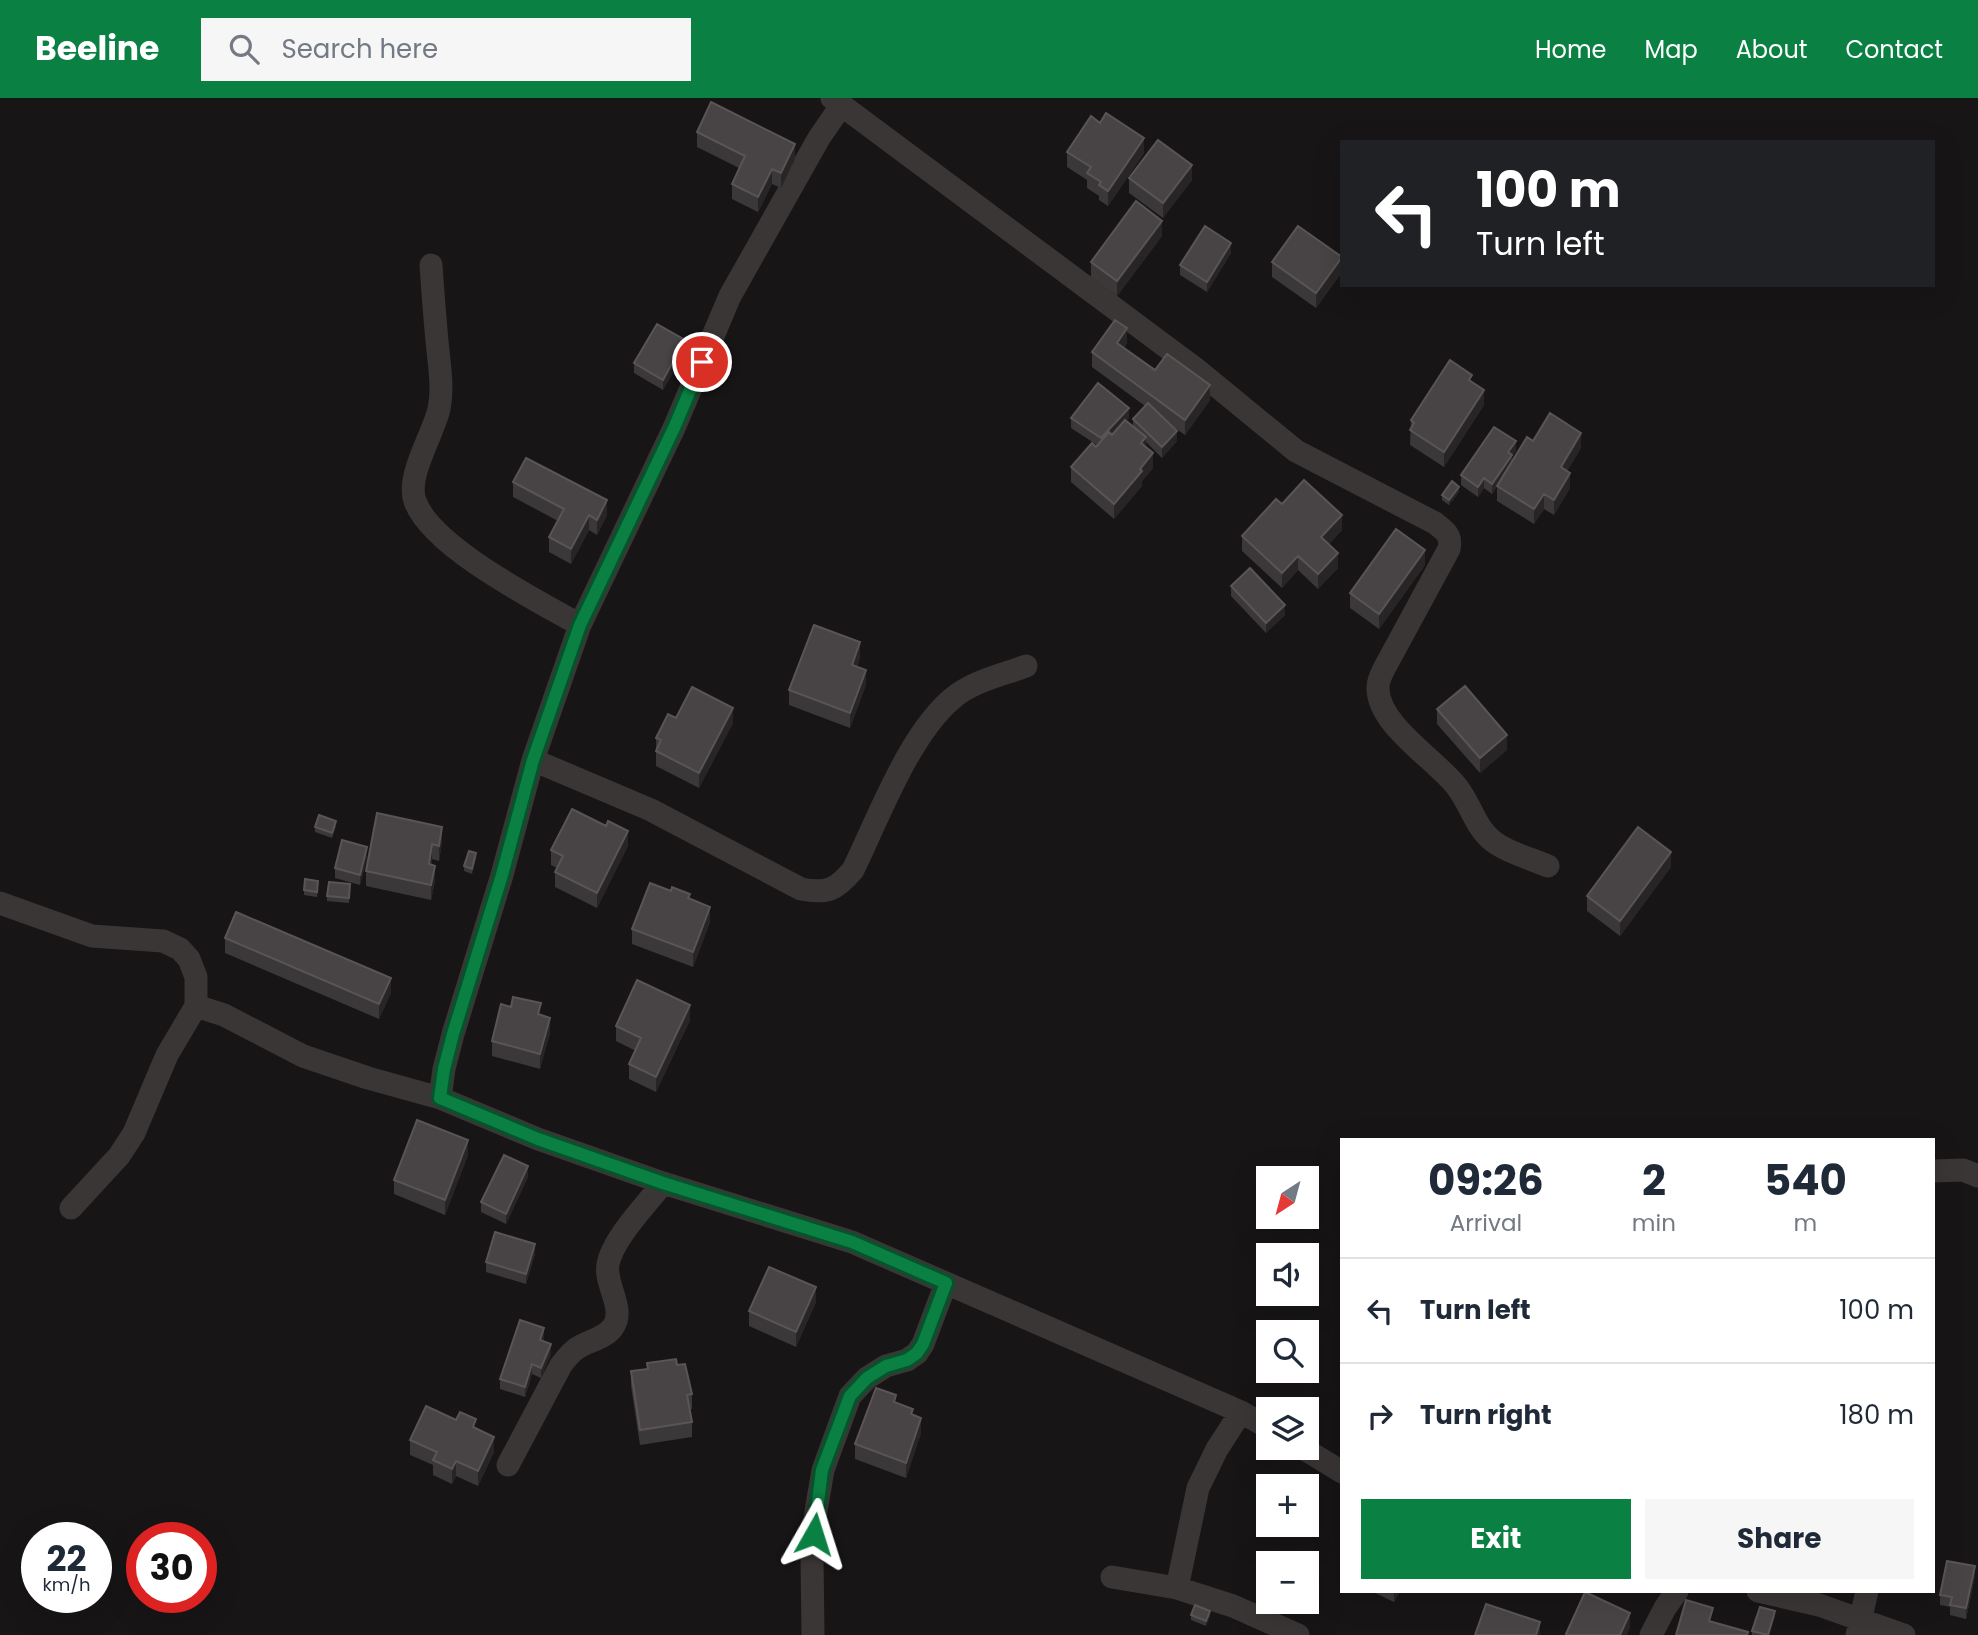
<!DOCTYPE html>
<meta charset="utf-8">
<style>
:root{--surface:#fff;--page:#f6f6f7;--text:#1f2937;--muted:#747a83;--line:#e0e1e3;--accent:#0b8043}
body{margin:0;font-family:Poppins,sans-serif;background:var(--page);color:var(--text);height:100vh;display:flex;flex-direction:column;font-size:26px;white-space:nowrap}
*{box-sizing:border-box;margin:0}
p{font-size:23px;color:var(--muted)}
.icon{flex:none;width:38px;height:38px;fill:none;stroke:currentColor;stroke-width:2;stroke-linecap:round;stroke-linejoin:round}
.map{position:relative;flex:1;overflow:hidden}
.panel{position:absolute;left:1340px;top:1040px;width:595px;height:455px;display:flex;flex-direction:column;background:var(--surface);border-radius:0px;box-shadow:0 7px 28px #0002}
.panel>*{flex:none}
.guide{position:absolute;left:1340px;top:42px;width:595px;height:147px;border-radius:0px;box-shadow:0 7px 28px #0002;background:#202124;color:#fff;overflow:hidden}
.needle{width:46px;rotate:216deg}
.buttons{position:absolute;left:1256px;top:1068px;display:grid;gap:14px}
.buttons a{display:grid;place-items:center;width:63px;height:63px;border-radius:0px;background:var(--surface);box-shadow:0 7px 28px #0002;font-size:35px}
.speed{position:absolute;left:21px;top:1424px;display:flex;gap:14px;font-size:35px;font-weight:700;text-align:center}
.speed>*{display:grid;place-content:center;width:91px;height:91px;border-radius:50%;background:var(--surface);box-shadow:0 7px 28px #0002;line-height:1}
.speed small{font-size:18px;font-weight:400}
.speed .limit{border:10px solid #d22;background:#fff;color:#111}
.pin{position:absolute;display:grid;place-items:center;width:60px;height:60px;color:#fff;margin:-30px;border:4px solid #fff;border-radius:50%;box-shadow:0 2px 7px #0007}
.me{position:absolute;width:77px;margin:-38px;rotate:6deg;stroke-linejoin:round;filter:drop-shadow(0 0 5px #0008)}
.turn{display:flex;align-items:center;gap:24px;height:147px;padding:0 21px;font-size:32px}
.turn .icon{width:91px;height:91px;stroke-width:2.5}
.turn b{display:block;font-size:49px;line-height:60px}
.eta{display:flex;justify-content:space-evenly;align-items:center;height:119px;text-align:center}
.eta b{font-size:42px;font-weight:700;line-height:49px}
.primary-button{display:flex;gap:14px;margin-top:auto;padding:14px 21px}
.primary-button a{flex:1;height:80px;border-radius:0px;background:var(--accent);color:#fff;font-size:28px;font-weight:700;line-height:80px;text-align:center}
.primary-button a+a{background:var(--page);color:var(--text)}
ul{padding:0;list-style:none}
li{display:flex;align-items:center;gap:21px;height:105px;padding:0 21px;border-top:2px solid var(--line)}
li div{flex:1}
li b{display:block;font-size:26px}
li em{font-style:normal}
header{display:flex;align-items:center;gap:42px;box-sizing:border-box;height:98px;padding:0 35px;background:var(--accent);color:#fff}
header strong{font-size:33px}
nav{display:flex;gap:38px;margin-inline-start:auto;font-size:24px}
.search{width:490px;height:63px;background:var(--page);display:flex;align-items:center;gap:18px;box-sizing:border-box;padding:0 24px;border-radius:0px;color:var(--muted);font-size:26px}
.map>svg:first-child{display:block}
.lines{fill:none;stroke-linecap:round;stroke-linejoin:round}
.minor{stroke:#3b3636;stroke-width:23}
.wall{fill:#3b3839}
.shaded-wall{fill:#272525}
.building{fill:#484445;stroke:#5a5455;stroke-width:2}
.route-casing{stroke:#07532c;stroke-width:18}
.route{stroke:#0b8043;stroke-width:12}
</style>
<header>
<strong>Beeline</strong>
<div class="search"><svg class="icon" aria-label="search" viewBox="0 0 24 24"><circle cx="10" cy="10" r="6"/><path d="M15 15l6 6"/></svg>Search here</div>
<nav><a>Home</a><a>Map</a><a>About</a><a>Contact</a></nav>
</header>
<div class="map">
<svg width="1978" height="1537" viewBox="0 0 1978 1537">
<rect width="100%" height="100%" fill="#171515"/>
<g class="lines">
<path class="minor" d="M 832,0 L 1196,271 L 1296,353 L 1435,425 C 1445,433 1452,437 1449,451 L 1385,569 C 1382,575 1378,582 1378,589 C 1377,627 1437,662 1457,689 C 1472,708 1476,733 1497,746 C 1512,756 1532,761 1548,768
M 431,167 C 433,196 435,224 438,253 C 440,272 443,292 439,311 C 433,337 406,378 415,403 C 431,449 538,503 580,527
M 533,662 L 651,712 L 801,791 C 827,796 836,792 853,772 C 878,721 909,636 953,600 C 973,583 1002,577 1026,568
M 0,805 L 92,838 L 163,843 L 180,851 L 189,861 L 196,879 L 196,908 L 167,957 L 134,1035 L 119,1058 L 71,1110
M 196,908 L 224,917 L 303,958 L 368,980 L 440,1000 L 538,1041 L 663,1085 L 852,1144 L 1241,1314 L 1269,1330
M 440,1000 L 444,971 L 453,936 L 502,777 L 533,662 L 580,527 L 674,330 L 730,198 L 819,40 L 841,8
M 1934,1073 L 1963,1072 L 1978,1078
M 1301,1349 L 1342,1374
M 508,1367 L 561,1267 C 566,1261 570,1255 576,1251 C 587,1243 605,1241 613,1229 C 626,1211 604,1186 608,1166 C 613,1140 647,1106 663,1085
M 1112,1479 L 1177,1490 L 1233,1508 L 1298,1537
M 1177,1490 L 1198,1390 L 1217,1351 L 1241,1314
M 1758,1493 L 1819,1507 L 1904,1537
M 813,1537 L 812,1459 L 816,1413 L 823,1372 L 850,1298 L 867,1280 L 886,1268 L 907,1262 L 917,1255 L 923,1246 L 946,1185
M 1651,1537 L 1665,1510 L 1677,1493
M 1857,1537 L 1867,1493"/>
</g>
<path class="wall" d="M 697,34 L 795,61 L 781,90 L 772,86 L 758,114 L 732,101 L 732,86 L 739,70 L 697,49 Z
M 1067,54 L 1144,55 L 1108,108 L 1099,102 L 1099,98 L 1087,90 L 1087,82 L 1067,69 Z
M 1129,80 L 1192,82 L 1163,120 L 1129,95 Z
M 1162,138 L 1117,198 L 1091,179 L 1091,164 Z
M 1231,155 L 1207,194 L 1180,177 L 1180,167 Z
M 1272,164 L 1342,174 L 1316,210 L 1272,179 Z
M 1127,245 L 1124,250 L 1155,272 L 1210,302 L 1185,337 L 1168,325 L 1177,343 L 1162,360 L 1146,344 L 1146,349 L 1153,370 L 1142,383 L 1142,388 L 1114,421 L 1071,384 L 1071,369 L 1097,347 L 1071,330 L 1071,320 L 1129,320 L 1126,322 L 1133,328 L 1133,321 L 1145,308 L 1092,269 L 1092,254 Z
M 685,253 L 663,292 L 634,275 L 634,265 Z
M 1472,284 L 1484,307 L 1444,369 L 1410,347 L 1411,322 Z
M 1533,343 L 1581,350 L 1567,373 L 1570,390 L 1554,417 L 1544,411 L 1534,426 L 1497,403 L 1497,388 L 1492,396 L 1484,390 L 1478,399 L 1461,387 L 1461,377 L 1516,353 L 1512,358 L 1512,364 Z
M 513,384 L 607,417 L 597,437 L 589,432 L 571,466 L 549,454 L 549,439 L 558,423 L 513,399 Z
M 1459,394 L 1449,407 L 1442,402 L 1442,397 Z
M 1282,406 L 1342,432 L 1329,446 L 1338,470 L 1318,491 L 1298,472 L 1282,490 L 1242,453 L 1242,438 Z
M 1425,467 L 1379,531 L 1350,510 L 1350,495 Z
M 1231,488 L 1285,517 L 1266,535 L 1231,498 Z
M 860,559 L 857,569 L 866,587 L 850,630 L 789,607 L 789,592 Z
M 1437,611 L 1507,652 L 1480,675 L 1437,626 Z
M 733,625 L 699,690 L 656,668 L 656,640 Z
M 377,715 L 442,744 L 439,763 L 432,761 L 431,767 L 435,783 L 431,802 L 366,788 L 366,773 Z
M 336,728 L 332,740 L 315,734 L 315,729 Z
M 628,748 L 597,810 L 555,789 L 555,774 L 557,770 L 551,767 L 551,752 Z
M 367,759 L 360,787 L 335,780 L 335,770 Z
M 476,760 L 472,776 L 464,773 L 464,768 Z
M 1671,769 L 1620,838 L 1587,813 L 1587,798 Z
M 318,788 L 317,799 L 304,797 L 304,792 Z
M 350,791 L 349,805 L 327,803 L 327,798 Z
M 690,801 L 710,824 L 693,869 L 632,846 L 632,831 Z
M 225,840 L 391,895 L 379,921 L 225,855 Z
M 541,917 L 550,935 L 540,971 L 492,958 L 492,943 Z
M 690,922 L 656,994 L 629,981 L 629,966 L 636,953 L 616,943 L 616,928 Z
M 468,1057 L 445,1117 L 394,1096 L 394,1082 Z
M 528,1079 L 506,1126 L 481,1114 L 481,1104 Z
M 535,1156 L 526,1186 L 486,1174 L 486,1164 Z
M 816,1204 L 796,1249 L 749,1228 L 749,1213 Z
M 544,1240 L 543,1243 L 551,1256 L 541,1280 L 532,1276 L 525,1299 L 500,1291 L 500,1281 Z
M 647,1265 L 692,1296 L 692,1311 L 690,1311 L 692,1324 L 692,1339 L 640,1347 L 631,1288 L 631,1273 L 647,1271 Z
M 896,1304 L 921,1335 L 906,1380 L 855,1361 L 855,1346 Z
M 476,1331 L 494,1354 L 478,1388 L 456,1378 L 452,1386 L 433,1377 L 433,1367 L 410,1357 L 410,1342 Z
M 1975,1478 L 1966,1521 L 1950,1517 L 1950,1509 L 1940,1507 L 1940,1497 Z
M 1371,1493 L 1400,1493 L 1394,1504 Z
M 1191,1517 L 1210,1518 L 1206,1528 L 1191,1522 Z
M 1775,1518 L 1769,1537 L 1752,1537 L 1752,1533 Z"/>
<path class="shaded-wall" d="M 1144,40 L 1144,55 L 1108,108 L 1108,93 Z
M 795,46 L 795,61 L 781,90 L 781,75 Z
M 1192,67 L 1192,82 L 1163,120 L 1163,105 Z
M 772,71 L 772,86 L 758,114 L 758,99 Z
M 1162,123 L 1162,138 L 1117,198 L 1117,183 Z
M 1231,145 L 1231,155 L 1207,194 L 1207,184 Z
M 1342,159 L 1342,174 L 1316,210 L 1316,195 Z
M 1127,230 L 1127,245 L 1117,260 L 1117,245 Z
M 685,242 L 685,253 L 663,292 L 663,282 Z
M 1210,287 L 1210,302 L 1185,337 L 1185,322 Z
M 1484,292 L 1484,307 L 1444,369 L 1444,354 Z
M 1129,310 L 1129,320 L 1101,350 L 1101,340 Z
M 1177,333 L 1177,343 L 1162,360 L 1162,349 Z
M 1581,335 L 1581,350 L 1561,384 L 1561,369 Z
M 1146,339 L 1146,354 L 1141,345 Z
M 1516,343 L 1516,353 L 1512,358 L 1512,367 L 1492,396 L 1492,386 L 1508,354 Z
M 1153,355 L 1153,370 L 1142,383 L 1142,388 L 1114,421 L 1114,406 L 1140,371 Z
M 1570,375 L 1570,390 L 1554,417 L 1554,402 Z
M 1484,380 L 1484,390 L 1478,399 L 1478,389 Z
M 1459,389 L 1459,394 L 1449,407 L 1449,402 Z
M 1544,396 L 1544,411 L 1534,426 L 1534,411 Z
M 607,402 L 607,417 L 597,437 L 597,422 Z
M 589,417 L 589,432 L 571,466 L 571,451 Z
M 1342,417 L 1342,432 L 1321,454 L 1321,439 Z
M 1425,452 L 1425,467 L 1379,531 L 1379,516 Z
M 1338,455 L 1338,470 L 1318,491 L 1318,476 Z
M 1298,458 L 1298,472 L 1282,490 L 1282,475 Z
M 1285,507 L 1285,517 L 1266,535 L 1266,525 Z
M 860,544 L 860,559 L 852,582 L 852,567 Z
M 866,572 L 866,587 L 850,630 L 850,615 Z
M 733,610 L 733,625 L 699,690 L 699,675 Z
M 1507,637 L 1507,652 L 1480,675 L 1480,660 Z
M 442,729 L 442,744 L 439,763 L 439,748 Z
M 628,733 L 628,748 L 597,810 L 597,795 Z
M 432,746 L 432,761 L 429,781 L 429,766 Z
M 367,749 L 367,759 L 360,787 L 360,777 Z
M 1671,754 L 1671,769 L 1620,838 L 1620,823 Z
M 476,755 L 476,760 L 472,776 L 472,771 Z
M 435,768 L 435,783 L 431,802 L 431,787 Z
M 710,809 L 710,824 L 693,869 L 693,854 Z
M 391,880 L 391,895 L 379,921 L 379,906 Z
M 690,907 L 690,922 L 656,994 L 656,979 Z
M 550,920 L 550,935 L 540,971 L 540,956 Z
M 468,1042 L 468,1057 L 445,1117 L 445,1102 Z
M 528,1068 L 528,1079 L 506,1126 L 506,1116 Z
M 535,1146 L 535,1156 L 526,1186 L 526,1176 Z
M 816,1189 L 816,1204 L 796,1249 L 796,1234 Z
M 544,1230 L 544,1240 L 540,1252 L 540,1242 Z
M 551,1246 L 551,1256 L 541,1280 L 541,1270 Z
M 532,1266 L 532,1276 L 525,1299 L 525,1289 Z
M 921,1320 L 921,1335 L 906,1380 L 906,1365 Z
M 494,1339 L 494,1354 L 478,1388 L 478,1373 Z
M 456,1363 L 456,1378 L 452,1386 L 452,1371 Z
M 1975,1468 L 1975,1478 L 1966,1521 L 1966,1510 Z
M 1394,1493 L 1400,1493 L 1394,1504 Z
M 1210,1513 L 1210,1518 L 1206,1528 L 1206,1523 Z
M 1775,1513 L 1775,1518 L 1769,1537 L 1768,1537 Z
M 1630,1515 L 1630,1530 L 1627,1537 L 1620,1537 Z
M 1540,1524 L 1540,1537 L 1536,1537 Z"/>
<path class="building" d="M 711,4 L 795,46 L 781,75 L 772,71 L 758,99 L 732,86 L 745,58 L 697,34 Z
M 1106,15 L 1144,40 L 1108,93 L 1099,87 L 1101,84 L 1087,75 L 1091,69 L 1067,54 L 1091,18 L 1100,25 Z
M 1158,42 L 1192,67 L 1163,105 L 1129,80 Z
M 1136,103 L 1162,123 L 1117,183 L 1091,164 Z
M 1205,128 L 1231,145 L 1207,184 L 1180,167 Z
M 1298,128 L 1342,159 L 1316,195 L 1272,164 Z
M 1115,222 L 1127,230 L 1117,245 L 1155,272 L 1167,256 L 1210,287 L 1185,322 L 1092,254 Z
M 657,226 L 685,242 L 663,282 L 634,265 Z
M 1450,262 L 1472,277 L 1469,282 L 1484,292 L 1444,354 L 1410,332 L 1414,325 L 1411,322 Z
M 1098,285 L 1129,310 L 1101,340 L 1071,320 Z
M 1148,305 L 1177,333 L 1162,349 L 1133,321 Z
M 1550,315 L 1581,335 L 1561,369 L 1570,375 L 1554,402 L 1544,396 L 1534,411 L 1497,388 L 1527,339 L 1533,343 Z
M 1125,322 L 1146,339 L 1141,345 L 1153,355 L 1140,371 L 1142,373 L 1114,406 L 1071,369 L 1092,345 L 1096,349 L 1109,334 L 1112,337 Z
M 1494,329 L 1516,343 L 1508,354 L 1512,357 L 1492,386 L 1484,380 L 1478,389 L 1461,377 Z
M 526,360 L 607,402 L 597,422 L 589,417 L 571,451 L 549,439 L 564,411 L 513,384 Z
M 1304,382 L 1342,417 L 1321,439 L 1338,455 L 1318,476 L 1298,458 L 1282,475 L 1242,438 L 1276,401 L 1282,406 Z
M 1452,383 L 1459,389 L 1449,402 L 1442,397 Z
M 1396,431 L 1425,452 L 1379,516 L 1350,495 Z
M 1250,470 L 1285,507 L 1266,525 L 1231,488 Z
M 814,527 L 860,544 L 852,567 L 866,572 L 850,615 L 789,592 Z
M 1465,588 L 1507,637 L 1480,660 L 1437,611 Z
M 692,589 L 733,610 L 699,675 L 656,653 L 661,642 L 656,640 L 668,616 L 676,620 Z
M 572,711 L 606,728 L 608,723 L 628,733 L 597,795 L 555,774 L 563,758 L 551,752 Z
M 377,715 L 442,729 L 439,748 L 432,746 L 429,766 L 435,768 L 431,787 L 366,773 Z
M 319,717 L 336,723 L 332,735 L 315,729 Z
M 1638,729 L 1671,754 L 1620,823 L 1587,798 Z
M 342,742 L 367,749 L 360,777 L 335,770 Z
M 469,753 L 476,755 L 472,771 L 464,768 Z
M 305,781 L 318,783 L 317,794 L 304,792 Z
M 329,784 L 350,786 L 349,800 L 327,798 Z
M 650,785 L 671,793 L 672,789 L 690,796 L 688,800 L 710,809 L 693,854 L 632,831 Z
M 236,814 L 391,880 L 379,906 L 225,840 Z
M 637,882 L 690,907 L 656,979 L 629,966 L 641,940 L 616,928 Z
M 513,899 L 541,905 L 538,916 L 550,920 L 540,956 L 492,943 L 501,906 L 511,909 Z
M 417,1022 L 468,1042 L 445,1102 L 394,1082 Z
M 504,1057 L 528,1068 L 506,1116 L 481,1104 Z
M 495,1134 L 535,1146 L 526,1176 L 486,1164 Z
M 769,1169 L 816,1189 L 796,1234 L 749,1213 Z
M 520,1222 L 544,1230 L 540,1242 L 551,1246 L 541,1270 L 532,1266 L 525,1289 L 500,1281 Z
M 676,1261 L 677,1267 L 685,1266 L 692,1296 L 687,1297 L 692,1324 L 640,1332 L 631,1273 L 648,1271 L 647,1265 Z
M 876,1290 L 896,1297 L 894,1304 L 913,1311 L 911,1316 L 921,1320 L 906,1365 L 855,1346 Z
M 426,1308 L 456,1322 L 460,1314 L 476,1321 L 473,1329 L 494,1339 L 478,1373 L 456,1363 L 452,1371 L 433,1362 L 437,1354 L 410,1342 Z
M 1947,1463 L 1975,1468 L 1966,1510 L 1950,1507 L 1952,1499 L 1940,1497 Z
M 1585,1494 L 1630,1515 L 1620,1537 L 1569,1537 L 1566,1536 Z
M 1686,1502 L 1713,1510 L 1709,1523 L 1748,1534 L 1747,1537 L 1676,1537 Z
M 1486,1506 L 1540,1524 L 1536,1537 L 1475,1537 Z
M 1195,1507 L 1210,1513 L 1206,1523 L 1191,1517 Z
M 1760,1509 L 1775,1513 L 1768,1537 L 1752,1533 Z"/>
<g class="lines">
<g class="route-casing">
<path id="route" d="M 702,264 L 674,330 L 580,527 L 533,662 L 502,777 L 453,936 L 444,971 L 440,1000 L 538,1041 L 663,1085 L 852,1144 L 946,1185 L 923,1246 L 917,1255 L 907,1262 L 886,1268 L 867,1280 L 850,1298 L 822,1372 L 814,1436"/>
</g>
<use href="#route" class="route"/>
</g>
</svg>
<div class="buttons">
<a><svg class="needle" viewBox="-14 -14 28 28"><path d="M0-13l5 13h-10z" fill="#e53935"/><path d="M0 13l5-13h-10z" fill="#747a83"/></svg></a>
<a><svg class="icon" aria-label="sound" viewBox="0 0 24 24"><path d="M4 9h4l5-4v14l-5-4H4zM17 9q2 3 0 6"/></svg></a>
<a><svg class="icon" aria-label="search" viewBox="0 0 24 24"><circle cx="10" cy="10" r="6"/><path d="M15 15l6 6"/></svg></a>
<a><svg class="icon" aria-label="layers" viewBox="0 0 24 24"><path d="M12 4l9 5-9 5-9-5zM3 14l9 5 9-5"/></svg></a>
<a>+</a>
<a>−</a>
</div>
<div class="speed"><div>22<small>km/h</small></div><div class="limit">30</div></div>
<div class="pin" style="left:702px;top:264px;background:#d93025"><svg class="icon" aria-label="arrive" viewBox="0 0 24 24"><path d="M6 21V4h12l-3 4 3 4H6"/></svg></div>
<svg class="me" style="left:814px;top:1436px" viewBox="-20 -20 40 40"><path d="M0-17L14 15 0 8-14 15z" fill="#0b8043" stroke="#fff" stroke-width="4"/></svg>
<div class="guide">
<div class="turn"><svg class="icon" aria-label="left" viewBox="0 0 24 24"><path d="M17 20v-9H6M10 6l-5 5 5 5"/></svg><div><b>100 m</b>Turn left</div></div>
</div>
<section class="panel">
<div class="eta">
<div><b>09:26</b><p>Arrival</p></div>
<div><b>2</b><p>min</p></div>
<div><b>540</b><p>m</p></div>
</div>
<ul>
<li><svg class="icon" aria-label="left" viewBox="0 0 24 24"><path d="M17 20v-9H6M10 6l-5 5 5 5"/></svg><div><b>Turn left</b></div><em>100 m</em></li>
<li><svg class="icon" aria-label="right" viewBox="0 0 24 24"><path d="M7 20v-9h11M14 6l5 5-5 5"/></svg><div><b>Turn right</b></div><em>180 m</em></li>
</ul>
<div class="primary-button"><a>Exit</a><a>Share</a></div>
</section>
</div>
